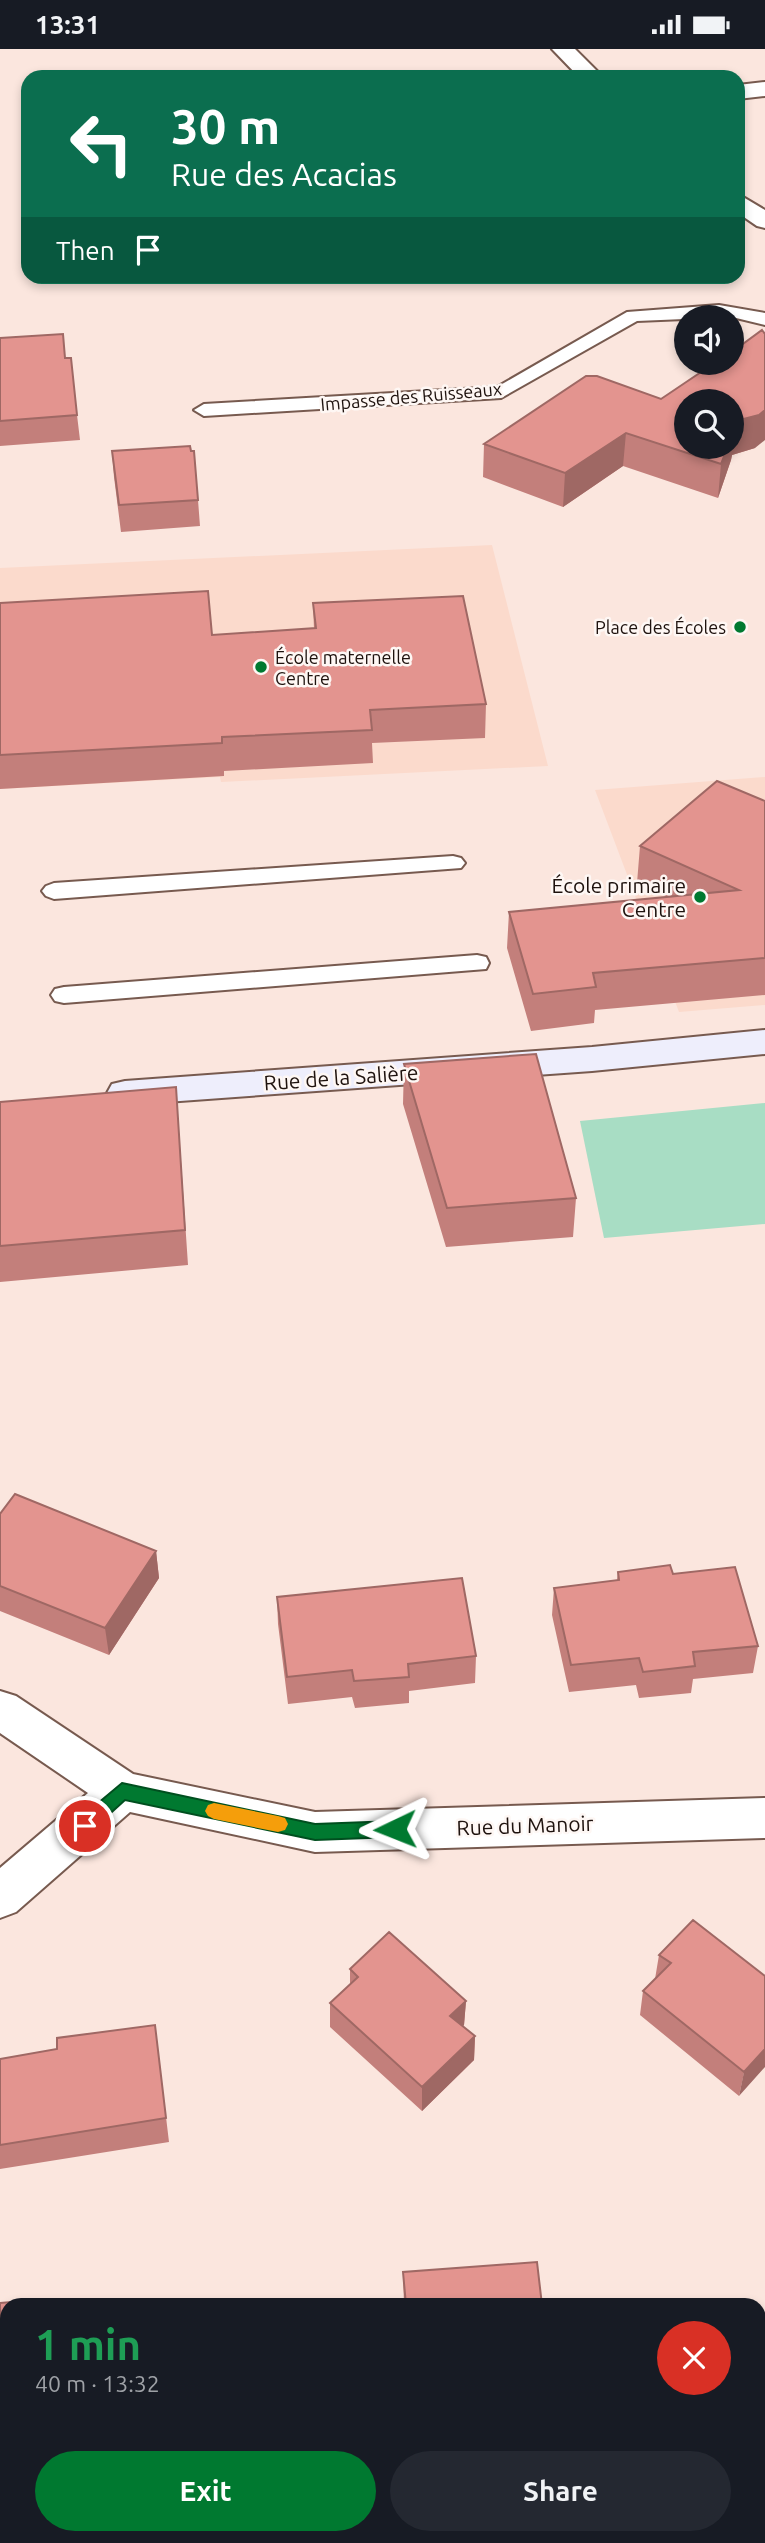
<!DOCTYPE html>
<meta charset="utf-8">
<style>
:root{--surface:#171b24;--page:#242831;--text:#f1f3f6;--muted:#9ea1a6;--accent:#007930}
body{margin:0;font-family:Ubuntu,sans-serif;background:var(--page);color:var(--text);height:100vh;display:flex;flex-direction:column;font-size:26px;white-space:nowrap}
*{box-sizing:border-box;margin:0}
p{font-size:23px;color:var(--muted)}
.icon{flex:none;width:38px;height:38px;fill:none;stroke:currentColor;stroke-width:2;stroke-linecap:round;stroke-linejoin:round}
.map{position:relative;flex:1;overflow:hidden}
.side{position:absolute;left:0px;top:2249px;width:766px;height:247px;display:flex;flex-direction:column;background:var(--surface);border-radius:21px 21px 0 0;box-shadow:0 4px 10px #0003}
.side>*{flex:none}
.top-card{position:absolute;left:21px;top:21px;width:724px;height:214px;border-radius:21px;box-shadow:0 4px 10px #0003;background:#0b6e4f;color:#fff;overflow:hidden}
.fabs{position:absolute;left:674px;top:256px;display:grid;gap:14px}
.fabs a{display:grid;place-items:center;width:70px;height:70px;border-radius:50%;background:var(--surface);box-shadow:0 4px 10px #0003;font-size:35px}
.pin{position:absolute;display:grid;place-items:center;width:60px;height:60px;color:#fff;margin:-30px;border:4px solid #fff;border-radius:50%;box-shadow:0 2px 7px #0007}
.me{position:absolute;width:77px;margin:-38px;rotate:268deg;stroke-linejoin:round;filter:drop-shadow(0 0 5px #0008)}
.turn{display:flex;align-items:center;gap:24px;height:147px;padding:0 35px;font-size:32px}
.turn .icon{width:91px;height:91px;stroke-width:2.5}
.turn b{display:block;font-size:49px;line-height:60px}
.then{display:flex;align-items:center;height:66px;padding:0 35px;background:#0003;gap:14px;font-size:26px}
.round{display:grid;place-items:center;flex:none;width:74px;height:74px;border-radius:37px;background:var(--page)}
.head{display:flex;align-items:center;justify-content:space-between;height:119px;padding:0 35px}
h1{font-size:42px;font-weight:600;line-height:52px;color:#1e9e55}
.primary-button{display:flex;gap:14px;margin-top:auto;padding:14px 35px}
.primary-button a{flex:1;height:80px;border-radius:42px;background:var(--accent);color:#fff;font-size:28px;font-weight:600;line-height:80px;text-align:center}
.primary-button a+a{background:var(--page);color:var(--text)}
.status{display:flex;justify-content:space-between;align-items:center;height:49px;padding:0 35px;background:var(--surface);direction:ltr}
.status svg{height:19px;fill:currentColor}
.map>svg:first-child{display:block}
.built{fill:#fbdacc}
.green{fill:#a8ddc4}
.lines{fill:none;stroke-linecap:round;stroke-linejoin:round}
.lane-casing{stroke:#775a4f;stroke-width:4}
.street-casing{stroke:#775a4f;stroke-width:4}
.secondary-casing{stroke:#775a4f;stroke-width:4}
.lane{fill:#fff;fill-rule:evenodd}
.street{fill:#fff;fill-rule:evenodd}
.secondary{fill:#eeeefc;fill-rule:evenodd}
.wall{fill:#c37f7b}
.shaded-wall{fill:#9f6864}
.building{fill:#e3948f;stroke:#9f6864;stroke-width:2}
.route{fill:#007930;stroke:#004f1f;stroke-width:2}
.slow{fill:#f59e0b}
.poi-dot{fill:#007930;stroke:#fef7f4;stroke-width:2.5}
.labels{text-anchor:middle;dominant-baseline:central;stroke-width:5;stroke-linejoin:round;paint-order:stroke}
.far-street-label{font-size:18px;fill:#1e120e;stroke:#fef7f4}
.far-poi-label{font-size:18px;fill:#1e120e;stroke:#fef7f4;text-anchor:end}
.poi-label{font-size:21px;fill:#1e120e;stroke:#fef7f4;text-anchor:end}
.street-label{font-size:21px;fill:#1e120e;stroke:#fef7f4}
</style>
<div class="status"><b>13:31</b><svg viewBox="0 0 49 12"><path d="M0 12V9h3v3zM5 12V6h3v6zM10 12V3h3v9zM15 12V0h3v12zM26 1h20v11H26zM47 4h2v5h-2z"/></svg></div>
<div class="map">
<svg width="765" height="2494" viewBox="0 0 765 2494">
<rect width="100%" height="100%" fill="#fbe6de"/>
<path class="built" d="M 492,496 L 548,717 L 221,733 L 220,728 L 0,740 L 0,519 Z
M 765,728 L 765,956 L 679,963 L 595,741 Z"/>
<path class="green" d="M 765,1054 L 765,1175 L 604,1189 L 580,1072 Z"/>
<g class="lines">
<g class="lane-casing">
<path id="lane" d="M 719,256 L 765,264 L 765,276 L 732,268 L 637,272 L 501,349 L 204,367 L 194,361 L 204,355 L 497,338 L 627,263 Z
M 453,807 L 461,809 L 465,814 L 461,819 L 54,850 L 46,847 L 42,842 L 46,837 L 54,834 Z
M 477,906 L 486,908 L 489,914 L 486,920 L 64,954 L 55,952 L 51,946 L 55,940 L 64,938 Z
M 80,2488 L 203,2488 L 201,2494 L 78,2494 Z"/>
</g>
<g class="street-casing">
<path id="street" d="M 552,0 L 575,0 L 603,28 L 579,28 Z
M 765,33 L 765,47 L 738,50 L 738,36 Z
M 738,145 L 765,161 L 765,179 L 757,177 L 738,164 Z
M 0,1642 L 16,1647 L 133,1725 L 315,1763 L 765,1749 L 765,1789 L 315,1803 L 130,1763 L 16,1863 L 0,1869 L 0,1819 L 88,1744 L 0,1684 Z"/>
</g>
<g class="secondary-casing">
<path id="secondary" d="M 765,981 L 765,1005 L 592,1022 L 125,1056 L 112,1053 L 107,1044 L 112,1035 L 125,1032 L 592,998 Z"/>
</g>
<use href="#lane" class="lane"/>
<use href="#street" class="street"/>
<use href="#secondary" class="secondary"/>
</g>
<path class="wall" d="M 0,289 L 65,309 L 77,366 L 80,391 L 0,397 Z
M 597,327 L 755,399 L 732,406 L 731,411 L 718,449 L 623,417 L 563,458 L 483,428 L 484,395 Z
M 112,402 L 198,451 L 200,477 L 121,483 L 114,428 Z
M 0,554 L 212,586 L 314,580 L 313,554 L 486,655 L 485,689 L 372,694 L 373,714 L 224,722 L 224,727 L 0,740 Z
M 765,752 L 765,946 L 595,961 L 594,974 L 531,982 L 507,899 L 509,863 L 668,848 L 637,834 L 640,797 Z
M 404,1015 L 576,1149 L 573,1188 L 446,1198 L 403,1055 Z
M 176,1038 L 188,1216 L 0,1233 L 0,1053 Z
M 0,1465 L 156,1502 L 159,1529 L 109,1606 L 0,1562 Z
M 618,1523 L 673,1525 L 758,1597 L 753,1624 L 693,1630 L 691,1644 L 639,1649 L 636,1636 L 569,1643 L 552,1566 L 554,1539 L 617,1531 Z
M 277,1548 L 476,1607 L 475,1634 L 409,1642 L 409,1654 L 355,1659 L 352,1648 L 288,1655 L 278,1575 Z
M 659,1906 L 765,1927 L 739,2047 L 640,1966 L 643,1942 L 655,1930 Z
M 350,1920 L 466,1952 L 464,1976 L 463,1977 L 475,1987 L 474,2011 L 422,2062 L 330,1978 L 330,1954 L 350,1935 Z
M 155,1976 L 169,2093 L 0,2120 L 0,2010 L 57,2000 Z
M 403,2223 L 542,2256 L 404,2256 Z
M 0,2254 L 7,2256 L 7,2381 L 0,2381 Z
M 765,2382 L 765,2494 L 751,2494 L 745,2488 L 760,2488 L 760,2389 Z"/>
<path class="shaded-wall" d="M 765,361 L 765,391 L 755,399 L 732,406 L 731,411 L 718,449 L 721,415 L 725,397 L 732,397 L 732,373 Z
M 626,384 L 623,417 L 563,458 L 565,424 Z
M 156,1502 L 159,1529 L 109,1606 L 105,1579 Z
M 466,1952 L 464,1976 L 449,1991 L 450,1967 Z
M 475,1987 L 474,2011 L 422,2062 L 422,2038 Z
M 765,2000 L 765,2018 L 739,2047 L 744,2023 Z
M 7,2319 L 7,2368 L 5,2359 Z"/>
<path class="building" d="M 762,281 L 765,285 L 765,361 L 759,366 L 732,373 L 732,352 L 686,352 L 686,397 L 728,397 L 721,415 L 626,384 L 565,424 L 484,395 L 586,327 L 597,327 L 661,350 L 716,313 L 732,313 L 732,303 Z
M 63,285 L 65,309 L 71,309 L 77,366 L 0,372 L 0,289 Z
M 732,376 L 735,377 L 732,387 Z
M 190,397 L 191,402 L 194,402 L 198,451 L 119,456 L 112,402 Z
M 208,542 L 212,586 L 316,579 L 313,554 L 463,547 L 486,655 L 370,661 L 372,681 L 222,688 L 222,694 L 0,706 L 0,554 Z
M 717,732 L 765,752 L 765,909 L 593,924 L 596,938 L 533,945 L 509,863 L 739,841 L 640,797 Z
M 536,1005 L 576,1149 L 447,1159 L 404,1015 Z
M 176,1038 L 185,1181 L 0,1197 L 0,1053 Z
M 15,1445 L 156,1502 L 105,1579 L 0,1537 L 0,1465 Z
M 670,1516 L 673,1525 L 735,1518 L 758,1597 L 693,1603 L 695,1617 L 643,1623 L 639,1609 L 571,1616 L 554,1539 L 619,1531 L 618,1523 Z
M 462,1529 L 476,1607 L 408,1615 L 409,1628 L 354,1632 L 352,1621 L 287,1628 L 277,1548 Z
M 693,1871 L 765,1927 L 765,2000 L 744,2023 L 643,1942 L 671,1914 L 659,1906 Z
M 389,1883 L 466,1952 L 450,1967 L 475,1987 L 422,2038 L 330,1954 L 358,1928 L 350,1920 Z
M 155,1976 L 166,2069 L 0,2096 L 0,2010 L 57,2000 L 57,1989 Z
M 537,2213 L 542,2256 L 406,2256 L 403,2223 Z
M 11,2253 L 11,2256 L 7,2256 L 7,2319 L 5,2359 L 0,2359 L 0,2254 Z
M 765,2382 L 765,2481 L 760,2476 L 760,2389 Z"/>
<path class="route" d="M 122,1734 L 315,1775 L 395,1772 L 401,1774 L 404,1780 L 401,1786 L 395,1788 L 315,1791 L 125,1751 L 91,1782 L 78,1782 L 75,1777 L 78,1771 Z"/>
<path class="slow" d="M 214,1754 L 278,1767 L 285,1769 L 288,1775 L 285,1781 L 278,1783 L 214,1770 L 208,1767 L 205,1762 L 208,1756 Z"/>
<g class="poi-dot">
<circle cx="740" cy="578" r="7"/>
<circle cx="261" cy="618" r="7"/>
<circle cx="700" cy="848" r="7"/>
</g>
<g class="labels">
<g class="far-street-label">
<text transform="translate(411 347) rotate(-5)">Impasse des Ruisseaux</text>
</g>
<g class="far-poi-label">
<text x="726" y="578">Place des Écoles</text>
<text x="275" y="608" text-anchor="start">École maternelle<tspan x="275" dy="21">Centre</tspan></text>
</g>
<g class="poi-label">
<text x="686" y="836">École primaire<tspan x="686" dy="24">Centre</tspan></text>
</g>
<g class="street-label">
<text transform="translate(341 1028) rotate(-4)">Rue de la Salière</text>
<text transform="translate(525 1776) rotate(-2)">Rue du Manoir</text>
</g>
</g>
</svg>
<div class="fabs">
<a><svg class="icon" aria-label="sound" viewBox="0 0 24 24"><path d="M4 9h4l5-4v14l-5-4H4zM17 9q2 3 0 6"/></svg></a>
<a><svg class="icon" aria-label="search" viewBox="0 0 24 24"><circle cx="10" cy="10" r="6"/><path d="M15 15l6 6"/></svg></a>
</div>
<div class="pin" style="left:85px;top:1777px;background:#d93025"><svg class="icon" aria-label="arrive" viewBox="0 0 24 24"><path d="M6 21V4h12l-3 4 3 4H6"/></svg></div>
<svg class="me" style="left:395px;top:1780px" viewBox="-20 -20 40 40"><path d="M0-17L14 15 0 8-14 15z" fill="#007930" stroke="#fff" stroke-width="4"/></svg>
<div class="top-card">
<div class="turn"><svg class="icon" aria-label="left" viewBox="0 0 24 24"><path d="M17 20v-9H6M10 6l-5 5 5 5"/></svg><div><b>30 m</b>Rue des Acacias</div></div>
<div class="then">Then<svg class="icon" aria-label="arrive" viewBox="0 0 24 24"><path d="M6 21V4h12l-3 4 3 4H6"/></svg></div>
</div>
<section class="side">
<div class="head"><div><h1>1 min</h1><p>40 m · 13:32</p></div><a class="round" style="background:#d93025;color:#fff"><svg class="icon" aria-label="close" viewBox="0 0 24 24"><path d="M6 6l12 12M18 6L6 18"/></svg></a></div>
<div class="primary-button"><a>Exit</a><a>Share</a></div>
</section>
</div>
